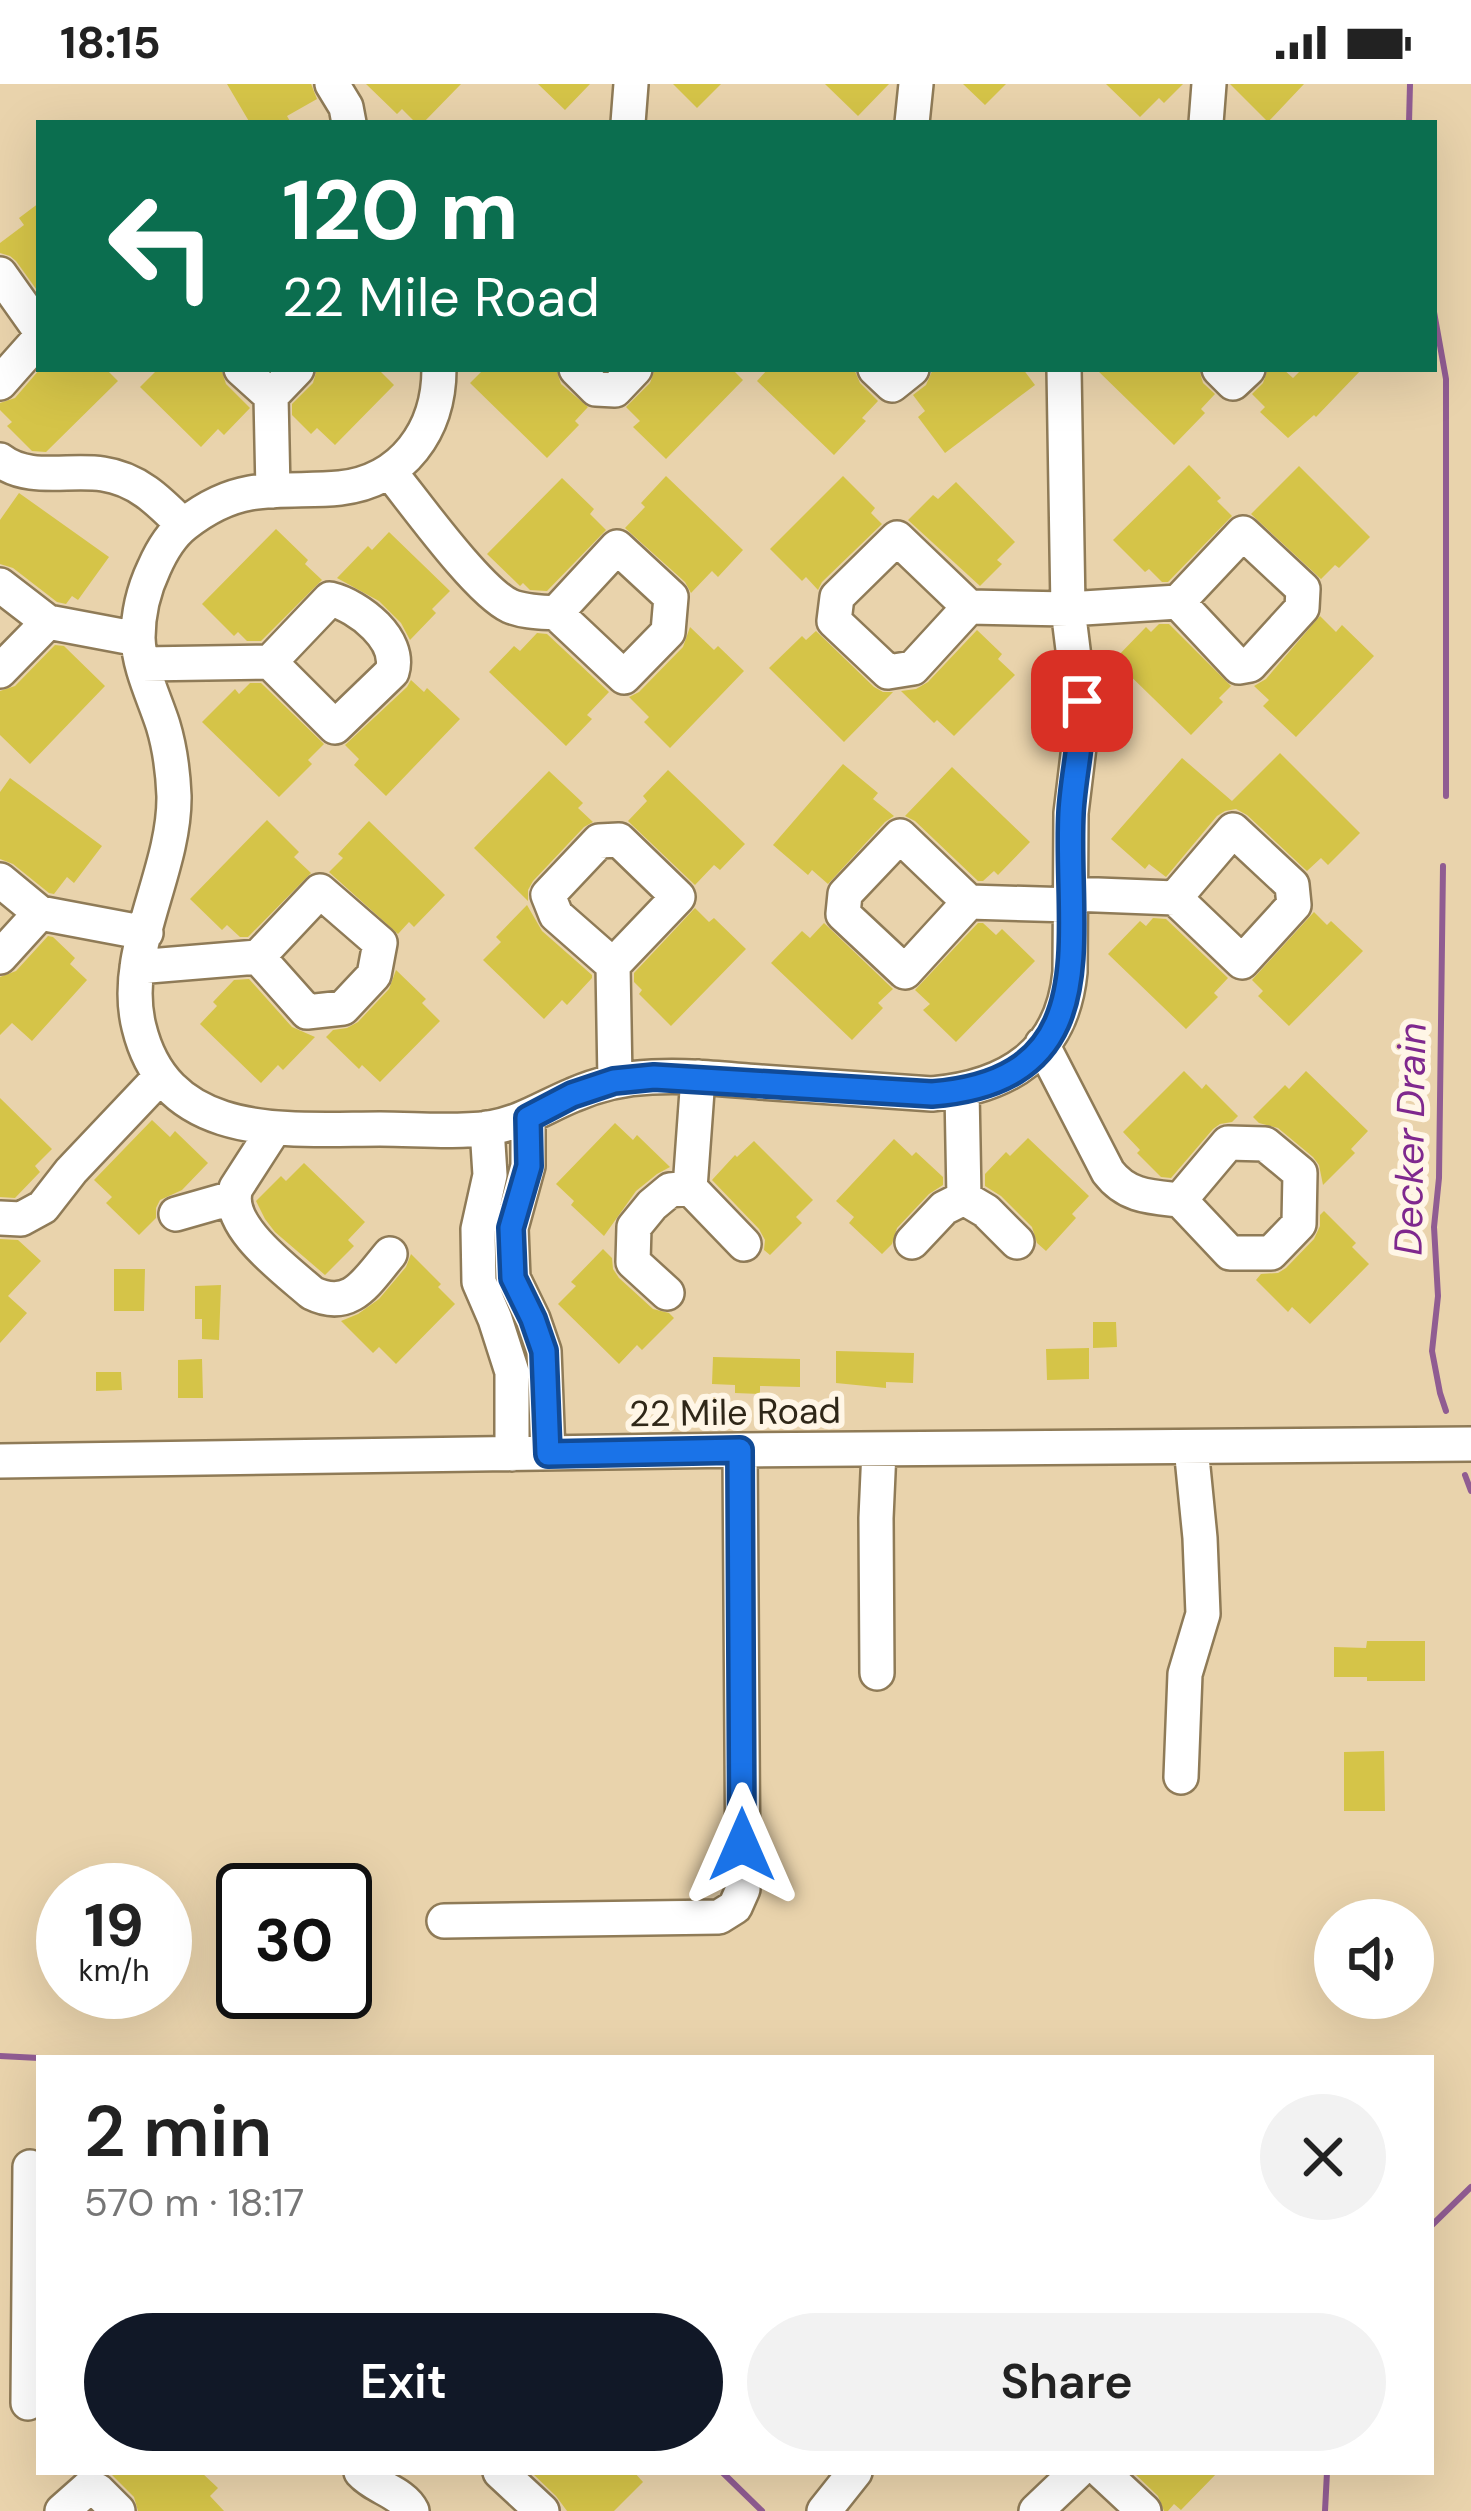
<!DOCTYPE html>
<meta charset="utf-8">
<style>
:root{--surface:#fff;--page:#f2f2f2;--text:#222;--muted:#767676;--accent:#111827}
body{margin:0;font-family:"DM Sans",sans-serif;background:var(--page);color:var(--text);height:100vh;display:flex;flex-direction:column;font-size:45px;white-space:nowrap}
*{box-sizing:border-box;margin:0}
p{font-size:39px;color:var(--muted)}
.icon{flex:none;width:66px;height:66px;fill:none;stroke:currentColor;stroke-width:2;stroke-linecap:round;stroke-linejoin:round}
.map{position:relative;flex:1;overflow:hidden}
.panel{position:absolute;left:36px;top:1971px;width:1398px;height:420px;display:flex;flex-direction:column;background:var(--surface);border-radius:0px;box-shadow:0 12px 48px #0002}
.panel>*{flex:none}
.guide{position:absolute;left:36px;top:36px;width:1401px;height:252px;border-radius:0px;box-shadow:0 12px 48px #0002;background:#0b6e4f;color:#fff;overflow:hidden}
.fabs{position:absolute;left:1314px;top:1815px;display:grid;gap:24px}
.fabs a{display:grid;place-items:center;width:120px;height:120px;border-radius:50%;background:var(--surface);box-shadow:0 12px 48px #0002;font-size:60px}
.speed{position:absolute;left:36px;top:1779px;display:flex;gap:24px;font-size:60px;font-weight:700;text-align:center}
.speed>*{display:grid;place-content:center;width:156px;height:156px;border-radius:50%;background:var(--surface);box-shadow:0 12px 48px #0002;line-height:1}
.speed small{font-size:30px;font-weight:400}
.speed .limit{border:6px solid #111;border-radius:18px;background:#fff;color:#111}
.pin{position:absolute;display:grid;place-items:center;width:102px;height:102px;color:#fff;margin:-51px;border-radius:24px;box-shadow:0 6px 18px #0006}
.me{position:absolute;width:132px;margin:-66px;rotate:0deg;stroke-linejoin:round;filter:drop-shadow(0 0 9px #0008)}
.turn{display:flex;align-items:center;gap:42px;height:252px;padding:0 48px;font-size:54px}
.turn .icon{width:156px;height:156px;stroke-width:2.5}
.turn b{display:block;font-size:84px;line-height:102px}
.round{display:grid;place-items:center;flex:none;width:126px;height:126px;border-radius:63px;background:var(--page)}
.summary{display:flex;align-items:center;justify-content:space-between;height:204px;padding:0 48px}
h1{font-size:72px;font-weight:600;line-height:90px}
.primary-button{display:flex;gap:24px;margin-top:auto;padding:24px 48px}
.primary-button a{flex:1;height:138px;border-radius:72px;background:var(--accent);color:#fff;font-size:48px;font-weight:600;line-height:138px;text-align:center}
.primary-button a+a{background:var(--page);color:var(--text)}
.status{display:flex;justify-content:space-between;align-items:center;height:84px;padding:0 60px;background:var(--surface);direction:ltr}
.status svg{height:33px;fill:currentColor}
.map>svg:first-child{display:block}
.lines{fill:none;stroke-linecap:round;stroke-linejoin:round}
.stream{stroke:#905c92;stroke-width:6}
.building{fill:#d5c448}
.minor-casing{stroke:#8f7b57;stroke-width:38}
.minor{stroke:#fff;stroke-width:33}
.route-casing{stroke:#114b97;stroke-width:30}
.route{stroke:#1a73e8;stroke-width:21}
.labels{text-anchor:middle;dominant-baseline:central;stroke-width:12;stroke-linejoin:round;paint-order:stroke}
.street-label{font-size:36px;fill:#2f2718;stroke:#fff6e6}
.water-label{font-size:39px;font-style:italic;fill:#7f288e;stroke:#fff6e6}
</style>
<div class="status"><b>18:15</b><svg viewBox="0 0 49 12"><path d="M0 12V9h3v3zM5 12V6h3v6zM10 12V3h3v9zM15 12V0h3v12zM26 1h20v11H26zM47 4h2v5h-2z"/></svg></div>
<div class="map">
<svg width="1471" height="2427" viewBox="0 0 1471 2427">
<rect width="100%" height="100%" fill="#e9d3ac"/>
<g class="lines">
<path class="stream" d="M 1409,39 L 1410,0
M 1434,228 L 1446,295 L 1446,712
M 1443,782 L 1439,1094 L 1434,1143 L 1438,1212 L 1432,1267 L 1440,1309 L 1446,1327
M 1465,1391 L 1471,1407
M 0,1972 L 39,1974
M 1431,2142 L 1471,2103
M 722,2388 L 762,2427
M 1325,2427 L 1327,2388"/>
</g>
<path class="building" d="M 227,0 L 311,0 L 317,15 L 287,32 L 291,39 L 250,39 Z
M 366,0 L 461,0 L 423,39 L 416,39 L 402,25 L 397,30 Z
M 538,0 L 590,0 L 565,26 Z
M 673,0 L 721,0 L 697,24 Z
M 825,0 L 889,0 L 858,32 Z
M 963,0 L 1006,0 L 985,21 Z
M 1106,0 L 1183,0 L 1164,19 L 1159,14 L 1140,33 Z
M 1230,0 L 1304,0 L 1268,38 Z
M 39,119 L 39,209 L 16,177 L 10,172 L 0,169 L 0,159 L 24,141 L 19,134 Z
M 40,285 L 106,285 L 118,297 L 46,368 L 32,367 L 7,342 L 12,338 L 0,326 L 0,319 L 15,314 Z
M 158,285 L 221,285 L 226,300 L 250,324 L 224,351 L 218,345 L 201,363 L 140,303 Z
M 317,285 L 378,285 L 394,301 L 335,361 L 317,344 L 311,350 L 292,331 L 292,320 L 313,299 Z
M 484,285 L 556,285 L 561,300 L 588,323 L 575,337 L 579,341 L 547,374 L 470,299 Z
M 655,285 L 732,285 L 743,296 L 666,375 L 633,343 L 640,337 L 626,323 L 650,299 Z
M 768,285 L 854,285 L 860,299 L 878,317 L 862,334 L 866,337 L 834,371 L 757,297 Z
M 933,285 L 1023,285 L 1035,301 L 945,369 L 918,333 L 925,327 L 913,311 L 926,301 Z
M 1096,285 L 1199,285 L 1203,299 L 1215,310 L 1201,325 L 1205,329 L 1174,361 Z
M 1268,285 L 1283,285 L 1293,294 L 1302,285 L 1362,285 L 1316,333 L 1314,331 L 1288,354 L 1260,328 L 1265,323 L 1252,310 L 1263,299 Z
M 1189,381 L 1221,414 L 1217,417 L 1232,432 L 1168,498 L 1162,498 L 1149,485 L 1145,488 L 1113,456 Z
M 1299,382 L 1370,453 L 1339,484 L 1335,481 L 1321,495 L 1251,430 Z
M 666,392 L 743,466 L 718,493 L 712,487 L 691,509 L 685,498 L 625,444 L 645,423 L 641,419 Z
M 843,392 L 875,424 L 871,429 L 882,440 L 822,498 L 818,506 L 806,493 L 802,497 L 770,465 Z
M 562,394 L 594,425 L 590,430 L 606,446 L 547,507 L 530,506 L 523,499 L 520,502 L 487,470 Z
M 956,398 L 1015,458 L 997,476 L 1002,480 L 980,502 L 908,436 L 933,411 L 938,415 Z
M 19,409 L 109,473 L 78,516 L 72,512 L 66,520 L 57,518 L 13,484 L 0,480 L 0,436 Z
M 276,445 L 308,476 L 305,480 L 322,496 L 261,557 L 247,557 L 238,548 L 234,552 L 202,520 Z
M 389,448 L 450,507 L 432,525 L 436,529 L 410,556 L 401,539 L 379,517 L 337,494 L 368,462 L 372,466 Z
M 1320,532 L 1336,548 L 1342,541 L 1374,572 L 1296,653 L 1263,622 L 1269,616 L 1254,602 L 1266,595 Z
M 1159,540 L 1169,540 L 1231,602 L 1219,614 L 1223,618 L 1191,651 L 1114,576 L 1146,543 L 1151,548 Z
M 690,543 L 714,566 L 718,562 L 744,587 L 670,664 L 644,638 L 649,633 L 629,613 L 639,608 L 683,563 Z
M 977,546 L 1002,570 L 998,575 L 1015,591 L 954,652 L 937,636 L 934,639 L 901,607 L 916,605 L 928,598 Z
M 816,547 L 874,603 L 883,608 L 893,608 L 844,658 L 769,584 L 802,552 L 806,556 Z
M 537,549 L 547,550 L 609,608 L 587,631 L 592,635 L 566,662 L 489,588 L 514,562 L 520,567 Z
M 55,561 L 64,562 L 105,602 L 30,680 L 0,651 L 0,607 L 15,602 Z
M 411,596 L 424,608 L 427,604 L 460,635 L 386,712 L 354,681 L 359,675 L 345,661 L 407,603 Z
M 250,599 L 261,599 L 324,660 L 308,676 L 312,680 L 279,713 L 202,638 L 235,605 L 239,610 Z
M 1280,669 L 1360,749 L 1328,781 L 1321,774 L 1307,787 L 1247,731 L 1236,725 L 1225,727 L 1217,732 L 1166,793 L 1149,780 L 1145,785 L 1111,755 L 1182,674 L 1232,717 Z
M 843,680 L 878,709 L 873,715 L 894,732 L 885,738 L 828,800 L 812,786 L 808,791 L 773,761 Z
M 952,683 L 1030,758 L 998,791 L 994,787 L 983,797 L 978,797 L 915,737 L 905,732 Z
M 668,686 L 745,760 L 720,786 L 714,781 L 695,801 L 628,737 L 647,717 L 643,712 Z
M 549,687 L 583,719 L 578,724 L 593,738 L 584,743 L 533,797 L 528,806 L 528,817 L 474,764 Z
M 10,694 L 102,762 L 74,799 L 67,793 L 54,810 L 49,809 L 13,780 L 0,775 L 0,708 Z
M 267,736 L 299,768 L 294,773 L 311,789 L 248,853 L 240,853 L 227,841 L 222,846 L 190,815 Z
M 369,737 L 445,811 L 414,843 L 409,838 L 398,850 L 329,788 L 343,774 L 338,770 Z
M 527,821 L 542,847 L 592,891 L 592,894 L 567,921 L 562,916 L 544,935 L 483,876 L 501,858 L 496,853 Z
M 695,824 L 709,838 L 714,834 L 746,865 L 671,942 L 639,910 L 642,906 L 634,898 L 634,889 Z
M 1314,828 L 1327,841 L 1331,837 L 1363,867 L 1289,942 L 1258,912 L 1263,907 L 1252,896 Z
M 1153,834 L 1166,835 L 1228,894 L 1214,909 L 1218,913 L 1186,945 L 1108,870 L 1140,837 L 1146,842 Z
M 824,839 L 893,905 L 878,919 L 883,924 L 852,956 L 771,879 L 802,847 L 810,854 Z
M 978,839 L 983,839 L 996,851 L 1002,845 L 1035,877 L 956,958 L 923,926 L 930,920 L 915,906 Z
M 48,852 L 53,853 L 75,874 L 70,880 L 87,896 L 32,957 L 12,939 L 0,951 L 0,893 L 16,887 Z
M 396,886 L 426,915 L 422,919 L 440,937 L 380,998 L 362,981 L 359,985 L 326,953 L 333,946 L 347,944 L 358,938 L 389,905 Z
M 249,895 L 292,943 L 315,953 L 283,986 L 278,981 L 261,999 L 200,940 L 217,922 L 213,918 L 234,896 Z
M 1184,987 L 1202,1005 L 1206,1000 L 1238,1032 L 1232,1038 L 1220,1040 L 1213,1045 L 1171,1094 L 1161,1093 L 1137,1069 L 1140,1066 L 1123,1048 Z
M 1306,987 L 1368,1047 L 1351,1065 L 1355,1069 L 1323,1101 L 1319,1081 L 1313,1073 L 1278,1044 L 1259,1039 L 1253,1033 L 1285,1001 L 1289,1005 Z
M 0,1014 L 52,1065 L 35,1082 L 40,1088 L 15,1114 L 0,1113 Z
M 152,1036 L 170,1053 L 175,1047 L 208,1079 L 182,1106 L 160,1116 L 156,1124 L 156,1134 L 139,1151 L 106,1119 L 112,1113 L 94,1096 Z
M 615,1039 L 633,1056 L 637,1051 L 670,1083 L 657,1090 L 636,1107 L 604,1152 L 571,1121 L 574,1117 L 556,1100 Z
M 1028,1054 L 1089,1112 L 1072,1130 L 1076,1134 L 1046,1167 L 1037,1159 L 1032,1143 L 1001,1112 L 985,1102 L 985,1090 L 1006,1068 L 1010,1072 Z
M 894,1055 L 912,1072 L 916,1068 L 943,1093 L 943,1101 L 929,1110 L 897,1144 L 892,1160 L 882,1170 L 849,1139 L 854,1133 L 836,1117 Z
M 754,1057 L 813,1116 L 796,1133 L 802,1139 L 770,1171 L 764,1166 L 765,1156 L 759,1145 L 712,1096 L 735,1071 L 737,1073 Z
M 304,1079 L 365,1138 L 348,1156 L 354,1162 L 325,1191 L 275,1148 L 265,1135 L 256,1117 L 281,1092 L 286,1097 Z
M 1324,1127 L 1356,1159 L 1352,1163 L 1369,1180 L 1310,1240 L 1292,1223 L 1288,1228 L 1256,1196 L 1261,1190 L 1278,1189 L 1286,1184 L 1314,1155 L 1320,1142 L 1320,1131 Z
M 0,1155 L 18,1156 L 41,1177 L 8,1212 L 27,1229 L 0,1259 Z
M 603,1165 L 612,1174 L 613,1185 L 619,1194 L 653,1225 L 669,1229 L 674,1234 L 642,1266 L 637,1261 L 619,1280 L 558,1220 L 576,1202 L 571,1198 Z
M 411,1170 L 441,1200 L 438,1203 L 455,1220 L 396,1280 L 379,1263 L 373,1269 L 341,1237 L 358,1230 L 379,1215 L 406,1183 Z
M 114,1185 L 145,1185 L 144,1227 L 114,1227 Z
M 221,1201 L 219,1256 L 202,1255 L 202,1235 L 195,1235 L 195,1202 Z
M 1093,1238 L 1116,1238 L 1117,1263 L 1093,1264 Z
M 1089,1264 L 1089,1295 L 1047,1296 L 1046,1265 Z
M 836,1267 L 914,1269 L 913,1299 L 886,1298 L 886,1304 L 836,1299 Z
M 713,1273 L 800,1275 L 800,1303 L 760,1302 L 760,1310 L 735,1309 L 735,1301 L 712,1300 Z
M 202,1275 L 203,1314 L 178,1314 L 178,1276 Z
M 96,1288 L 121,1288 L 122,1306 L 96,1307 Z
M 1367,1557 L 1425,1557 L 1425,1597 L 1367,1597 L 1367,1593 L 1334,1593 L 1334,1563 L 1366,1564 Z
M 1384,1667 L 1385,1727 L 1344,1727 L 1344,1668 Z
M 113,2388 L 201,2388 L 218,2404 L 210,2412 L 224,2427 L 138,2427 L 134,2413 L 111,2390 Z
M 531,2388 L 634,2388 L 643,2398 L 614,2427 L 567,2427 L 556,2412 Z
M 1133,2388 L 1218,2388 L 1181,2426 L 1174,2420 L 1168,2427 L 1164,2427 L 1158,2412 Z"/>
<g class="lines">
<g class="minor-casing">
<path id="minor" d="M 332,0 L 346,23 L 349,39
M 628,39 L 631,0
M 912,39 L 916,0
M 1206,39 L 1209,0
M 0,190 L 39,245
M 241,285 L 271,312
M 439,285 C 439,346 403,397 340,404 C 310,407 280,404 250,409 C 227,413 203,426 185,440 C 172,450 161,468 154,484 C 144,505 138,531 138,554 C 139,584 154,613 163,641 C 170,664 173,688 174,712 C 175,789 120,868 139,943 C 167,1059 288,1045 380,1045 C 416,1045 454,1049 489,1044 C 521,1039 544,1023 573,1011 C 598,1000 624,994 652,993 C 688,991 724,995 760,998 C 817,1002 875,1006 932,1010 C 1008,1003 1062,970 1070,888 L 1071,729 L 1082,638 L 1068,525 L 1064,285
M 576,285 L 596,305 L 615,306 L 635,285
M 875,285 L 892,301 L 912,285
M 1219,285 L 1233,299 L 1248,285
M 0,299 L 39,255
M 0,376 C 28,398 69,385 103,390 C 138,395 160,418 183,441
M 390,388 C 415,419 478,507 510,522 C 524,528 541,528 556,529 L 617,463 L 671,513 L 668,548 L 624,593 L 556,529
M 273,407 L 271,312 L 297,285
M 897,454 L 969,523 L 913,584 L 888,588 L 834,537 L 837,513 Z
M 0,501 L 48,538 L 138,555
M 969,523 L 1068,525 L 1178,518 L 1243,449 L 1303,505 L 1302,524 L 1250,581 L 1239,583 L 1178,518
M 142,580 L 270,578 L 330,515 C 359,522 402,556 392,588 L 335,643 L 270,578
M 0,587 L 48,538
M 0,796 L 40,829 L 146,849
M 1072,810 L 1175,814 L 1233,746 L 1292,801 L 1294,821 L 1242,878 L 1175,814
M 969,818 L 905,888 L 843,830 L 845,810 L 900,752 L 969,818 L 1072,821
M 0,873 L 40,829
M 613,881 L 556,831 L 548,811 L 599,757 L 619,756 L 678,813 L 613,881 L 615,997
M 137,883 L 258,873 L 320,807 L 380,859 L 374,891 L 343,924 L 307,928 L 258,873
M 1042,960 L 1108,1088 C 1127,1113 1151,1113 1180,1116 L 1228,1059 L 1265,1060 L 1300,1089 L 1299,1140 L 1271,1169 L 1230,1169 L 1180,1116
M 698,993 L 690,1104 L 744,1160
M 528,1034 L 528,1082 L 511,1144 L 513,1194 L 533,1235 L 544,1267 L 548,1369
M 487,1044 L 490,1091 L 478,1145 L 479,1198 L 495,1235 L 512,1288 L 512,1370
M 274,1045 L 236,1104 C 223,1141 286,1186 312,1209 C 351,1228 367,1197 390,1170
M 964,1114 L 986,1127 L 1017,1158
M 176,1130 L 232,1114
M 0,1134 L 21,1135 L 43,1123 L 71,1087 L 161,992
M 912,1158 L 944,1124 L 964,1114 L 962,1007
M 667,1209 L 633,1178 L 634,1143 L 652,1121 L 670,1106 L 690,1104
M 0,1377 L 740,1366 L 1471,1360
M 877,1589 L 876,1434 L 879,1366
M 1181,1693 L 1185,1590 L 1203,1530 L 1200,1454 L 1191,1363
M 444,1837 L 719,1833 L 735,1823 L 743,1805 L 740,1366
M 28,2319 L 30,2083
M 361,2388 C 375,2404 403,2408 412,2427
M 500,2388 L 542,2427
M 1102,2388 L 1144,2427
M 88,2404 L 97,2406 L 118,2427
M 62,2427 L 88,2404
M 824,2427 L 855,2388
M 1036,2427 L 1077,2388"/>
</g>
<use href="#minor" class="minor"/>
</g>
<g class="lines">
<g class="route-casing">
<path id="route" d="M 742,1761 L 740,1366 L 548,1370 L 544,1267 L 533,1235 L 513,1194 L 511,1144 L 529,1082 L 528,1034 L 572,1011 L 614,997 L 654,993 L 932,1010 C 1109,996 1065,854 1071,729 C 1073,691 1083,655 1082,617"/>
</g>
<use href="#route" class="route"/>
</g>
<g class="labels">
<g class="street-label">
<text transform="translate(735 1328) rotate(-1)">22 Mile Road</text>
</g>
<g class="water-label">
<text transform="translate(1410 1055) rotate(-89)">Decker Drain</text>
</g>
</g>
</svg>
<div class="fabs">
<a><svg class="icon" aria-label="sound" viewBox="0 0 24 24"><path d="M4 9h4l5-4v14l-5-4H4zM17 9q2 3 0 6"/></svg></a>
</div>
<div class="speed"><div>19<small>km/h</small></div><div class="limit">30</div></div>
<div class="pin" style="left:1082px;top:617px;background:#d93025"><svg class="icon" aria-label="arrive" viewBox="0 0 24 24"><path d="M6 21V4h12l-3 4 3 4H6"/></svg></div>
<svg class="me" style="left:742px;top:1761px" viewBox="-20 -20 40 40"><path d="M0-17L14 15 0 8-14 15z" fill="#1a73e8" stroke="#fff" stroke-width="4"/></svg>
<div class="guide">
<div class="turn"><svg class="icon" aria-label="left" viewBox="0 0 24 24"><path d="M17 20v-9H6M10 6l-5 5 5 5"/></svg><div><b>120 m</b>22 Mile Road</div></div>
</div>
<section class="panel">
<div class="summary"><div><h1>2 min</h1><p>570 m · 18:17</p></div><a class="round"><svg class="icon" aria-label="close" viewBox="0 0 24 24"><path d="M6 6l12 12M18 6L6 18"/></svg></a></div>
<div class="primary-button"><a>Exit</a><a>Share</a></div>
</section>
</div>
